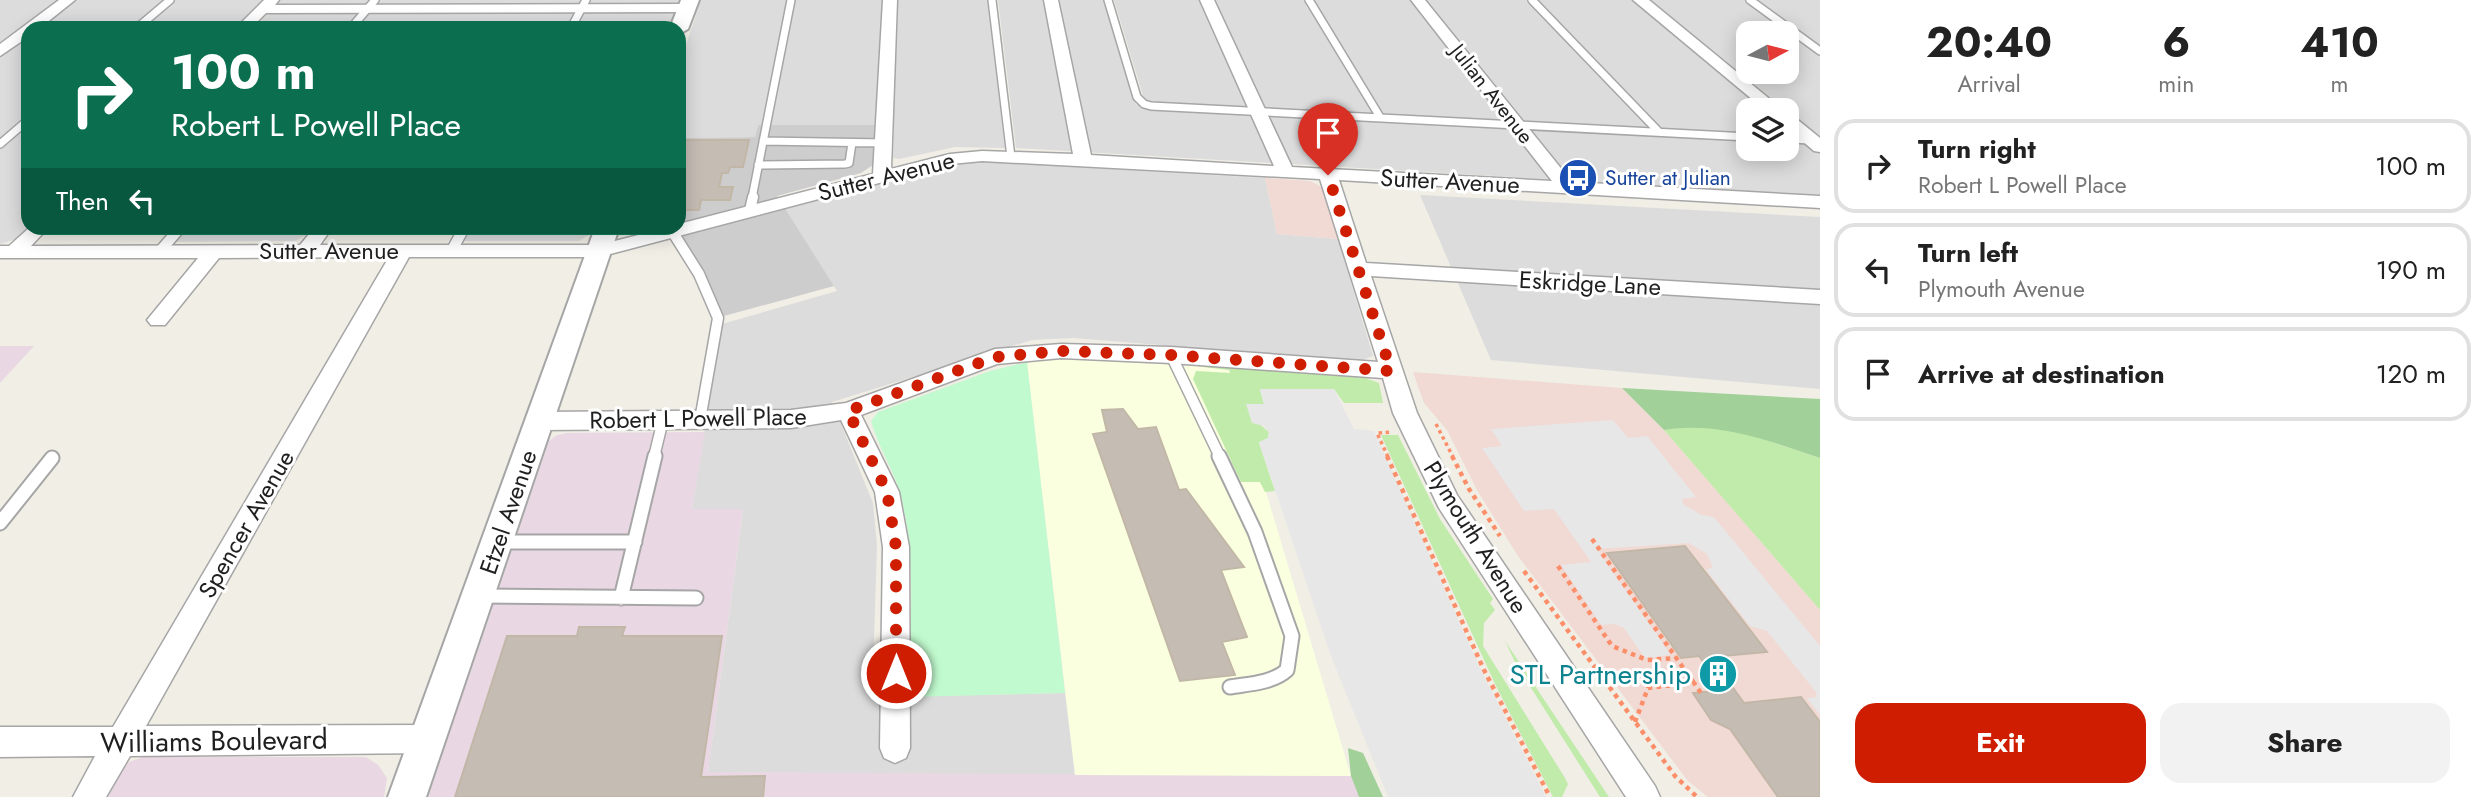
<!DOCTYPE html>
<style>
:root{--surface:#fff;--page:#f2f2f2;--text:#222;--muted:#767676;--line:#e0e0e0;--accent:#ce1d00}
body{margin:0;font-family:Jost,sans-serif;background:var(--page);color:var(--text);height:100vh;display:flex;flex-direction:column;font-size:26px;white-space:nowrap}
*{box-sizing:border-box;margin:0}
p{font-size:23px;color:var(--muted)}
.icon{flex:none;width:38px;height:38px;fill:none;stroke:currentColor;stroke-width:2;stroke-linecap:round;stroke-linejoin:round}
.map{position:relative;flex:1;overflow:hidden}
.details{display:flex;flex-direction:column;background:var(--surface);width:665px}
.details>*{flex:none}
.guide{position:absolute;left:21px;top:21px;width:665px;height:214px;border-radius:21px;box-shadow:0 4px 18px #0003;background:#0b6e4f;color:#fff;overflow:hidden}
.needle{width:46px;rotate:83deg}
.fabs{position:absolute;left:1736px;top:21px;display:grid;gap:14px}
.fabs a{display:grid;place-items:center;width:63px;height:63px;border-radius:14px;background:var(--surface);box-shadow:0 4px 18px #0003;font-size:35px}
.pin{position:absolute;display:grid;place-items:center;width:60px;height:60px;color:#fff;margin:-72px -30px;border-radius:50% 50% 50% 0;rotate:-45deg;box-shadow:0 0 7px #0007}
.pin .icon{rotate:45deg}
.me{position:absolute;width:77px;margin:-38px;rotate:0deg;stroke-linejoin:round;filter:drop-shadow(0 0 5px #0008)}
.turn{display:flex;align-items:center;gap:24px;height:147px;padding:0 35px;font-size:32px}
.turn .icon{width:91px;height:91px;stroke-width:2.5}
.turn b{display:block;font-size:49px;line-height:60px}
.then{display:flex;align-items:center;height:66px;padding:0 35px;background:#0003;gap:14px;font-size:26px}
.eta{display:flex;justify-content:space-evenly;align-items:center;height:119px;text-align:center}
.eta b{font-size:42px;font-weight:700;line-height:49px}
.button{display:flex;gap:14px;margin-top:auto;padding:14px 35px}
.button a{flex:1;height:80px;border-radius:21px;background:var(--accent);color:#fff;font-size:28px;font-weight:700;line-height:80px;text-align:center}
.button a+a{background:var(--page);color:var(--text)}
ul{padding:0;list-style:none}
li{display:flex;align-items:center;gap:21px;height:94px;margin:0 14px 10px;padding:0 21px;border:4px solid var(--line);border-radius:21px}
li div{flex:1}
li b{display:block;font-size:26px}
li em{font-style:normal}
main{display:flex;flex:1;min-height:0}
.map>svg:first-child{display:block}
.residential{fill:#dddcdc;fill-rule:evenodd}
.commercial{fill:#f1d9d4}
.industrial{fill:#e9d7e3}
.education{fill:#faffdf}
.religious{fill:#cdcdcd}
.grass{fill:#c1ebaa}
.forest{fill:#a1d099}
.park{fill:#c1face}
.parking{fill:#e7e7e7}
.building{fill:#c5bdb4;stroke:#c2b7a7;stroke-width:2}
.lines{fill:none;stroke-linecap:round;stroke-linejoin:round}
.service-far2-casing{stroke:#a6a6a6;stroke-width:10}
.service-far1-casing{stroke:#a6a6a6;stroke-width:13}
.service-casing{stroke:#a6a6a6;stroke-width:17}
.minor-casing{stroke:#a6a6a6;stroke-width:3}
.tertiary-casing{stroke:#a6a6a6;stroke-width:4}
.path-far1{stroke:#fc8e6a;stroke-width:3.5;stroke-dasharray:3.5 3.5;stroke-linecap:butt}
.path{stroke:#fc8e6a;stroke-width:4.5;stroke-dasharray:4.5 4.5;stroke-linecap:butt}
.service-far2{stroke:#fff;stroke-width:7}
.service-far1{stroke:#fff;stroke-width:10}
.service{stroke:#fff;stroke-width:13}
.minor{fill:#fff;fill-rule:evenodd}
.tertiary{fill:#fff;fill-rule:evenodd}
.route{stroke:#ce1d00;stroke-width:12;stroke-dasharray:0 21.6}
.labels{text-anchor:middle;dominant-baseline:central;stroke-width:6;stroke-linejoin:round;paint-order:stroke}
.far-street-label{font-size:21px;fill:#1f1f1f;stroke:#fff}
.far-transit-label{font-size:21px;fill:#164399;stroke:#fff;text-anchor:start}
.street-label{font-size:24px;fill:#1f1f1f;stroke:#fff}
.near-culture-label{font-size:28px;fill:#0d838f;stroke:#fff;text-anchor:end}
.near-street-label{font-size:28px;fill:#1f1f1f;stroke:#fff}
</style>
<main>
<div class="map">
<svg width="1820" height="797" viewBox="0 0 1820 797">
<rect width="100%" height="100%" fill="#f0eee5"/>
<path class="residential" d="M 0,0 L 265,0 L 236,28 L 28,28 L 29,228 L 17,239 L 0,244 Z
M 281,0 L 679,0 L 669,28 L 253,28 Z
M 701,0 L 987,0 L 1005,148 L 955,147 L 899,159 L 893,158 L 894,126 L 758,125 L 755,137 L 679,138 L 679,66 Z
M 998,0 L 1105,0 L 1136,105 L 1144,99 L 1114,0 L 1304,0 L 1378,119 L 1387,119 L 1313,0 L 1635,0 L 1769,110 L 1748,110 L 1748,149 L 1787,149 L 1787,125 L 1820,153 L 1820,195 L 1016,148 Z
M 1650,0 L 1820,0 L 1820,138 L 1787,110 ZM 1748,33 L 1787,33 L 1787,72 L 1748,72 Z
M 969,161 L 1265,178 L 1277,234 L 1338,239 L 1373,356 L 1360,361 L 1073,338 L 1032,340 L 832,402 L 873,503 L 877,546 L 872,697 L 1065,693 L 1075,775 L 708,772 L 743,510 L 692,509 L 722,324 L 837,291 L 784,209 Z
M 1420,195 L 1820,217 L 1820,389 L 1491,360 Z
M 188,228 L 315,228 L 312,232 L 295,241 L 176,242 Z
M 470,228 L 594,228 L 592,233 L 579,241 L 463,241 Z"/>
<path class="commercial" d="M 1265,178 L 1310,181 L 1318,185 L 1324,190 L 1338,239 L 1277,234 Z
M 1413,372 L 1622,388 L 1664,430 L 1820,610 L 1820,797 L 1708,797 L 1688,781 L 1518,556 L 1477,490 L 1447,430 L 1424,403 Z"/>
<path class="industrial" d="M 0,346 L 34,346 L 0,383 Z
M 705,432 L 692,509 L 743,509 L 708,772 L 1351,776 L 1359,797 L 428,797 L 549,441 L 557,435 L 567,433 Z
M 143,757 L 366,757 L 378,765 L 387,778 L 384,797 L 104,797 L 113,780 L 129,762 Z"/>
<path class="education" d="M 1073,359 L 1229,368 L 1351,776 L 1075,775 L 1027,362 Z"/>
<path class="religious" d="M 758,125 L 876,125 L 873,165 L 861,173 L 777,196 L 834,286 L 724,316 L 678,228 L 679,138 L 755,137 Z"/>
<path class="grass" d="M 1208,366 L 1365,378 L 1379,383 L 1383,403 L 1344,403 L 1334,389 L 1260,390 L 1264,404 L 1246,404 L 1258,423 L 1269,432 L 1268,438 L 1259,443 L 1275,491 L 1265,492 L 1260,482 L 1241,482 L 1193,379 L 1196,371 L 1230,373 L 1229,370 L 1203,367 Z
M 1688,426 L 1738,431 L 1820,458 L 1820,610 L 1664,430 Z
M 1381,435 L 1398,435 L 1440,519 L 1493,599 L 1490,603 L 1495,610 L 1484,623 L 1483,646 L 1565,778 L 1568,784 L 1562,797 L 1553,797 L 1496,686 Z
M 1505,641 L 1609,797 L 1600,797 L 1516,664 Z"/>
<path class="forest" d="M 1622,388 L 1820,399 L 1820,458 C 1769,441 1719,421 1664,430 Z
M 1348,748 L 1363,753 L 1383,797 L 1359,797 L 1351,776 Z"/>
<path class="park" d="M 1027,362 L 1065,693 L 908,697 C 910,631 917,561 901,496 C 894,470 878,447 871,421 L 878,412 L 990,371 Z"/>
<path class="parking" d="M 1260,389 L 1334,389 L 1354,429 L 1374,431 L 1480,668 L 1546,797 L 1388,797 L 1331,656 L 1259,442 L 1268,438 L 1269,432 L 1264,426 L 1252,423 L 1246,404 L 1264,404 Z
M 1613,420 L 1628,438 L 1647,436 L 1696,497 L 1682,499 L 1683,504 L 1701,515 L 1714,517 L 1820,646 L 1820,715 L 1807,698 L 1817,697 L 1816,692 L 1767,631 L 1750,626 L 1706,570 L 1713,567 L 1707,554 L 1689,543 L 1597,549 L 1671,655 L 1645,658 L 1624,628 L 1615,624 L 1601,625 L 1561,565 L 1591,562 L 1554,509 L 1524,511 L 1482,448 L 1502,446 L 1491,429 Z"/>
<path class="building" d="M 679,140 L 749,140 L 743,167 L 730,167 L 728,173 L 722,173 L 719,187 L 733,187 L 730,200 L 701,200 L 699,210 L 679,210 Z
M 1123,409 L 1138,429 L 1156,427 L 1179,490 L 1186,489 L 1244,567 L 1221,570 L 1247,637 L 1222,642 L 1235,675 L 1180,681 L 1093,434 L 1107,432 L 1102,410 Z
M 1685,546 L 1767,652 L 1711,657 L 1744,703 L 1801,697 L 1820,722 L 1820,797 L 1778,797 L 1730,729 L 1711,720 L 1693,693 L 1723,690 L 1699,656 L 1681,658 L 1607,553 Z
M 579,627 L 625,627 L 622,636 L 722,636 L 701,777 L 765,776 L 763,797 L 455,797 L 507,636 L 577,636 Z"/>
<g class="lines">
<g class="service-far2-casing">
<path id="service-far2" d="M 992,0 L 1011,157
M 1108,0 L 1137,97 L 1144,104 L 1151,106 L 1748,137
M 1309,0 L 1380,117
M 1532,0 L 1659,132
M 1750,0 L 1820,51
M 137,28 L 170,0
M 351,28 L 375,0
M 571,28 L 586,0
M 1787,139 L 1812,140
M 763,141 L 884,143
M 0,144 L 28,120
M 758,165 L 845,164 L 849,163 L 852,143
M 752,198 L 791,0"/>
</g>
<g class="service-far1-casing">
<path id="service-far1" d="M 750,210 L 753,197
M 672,231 L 699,274 L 718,318 L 700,420
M 452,250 L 464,228
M 160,251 L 180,228
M 1171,355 L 1220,457
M 654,457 L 663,420"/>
</g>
<g class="service-casing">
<path id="service" d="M 1219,456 L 1255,532 L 1292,636 L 1287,670 C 1273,683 1248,684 1230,687
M 0,523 L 52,458
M 500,542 L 635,542
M 481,596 L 696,598
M 621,598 L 655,456"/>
</g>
<g class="minor-casing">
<path id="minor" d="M 59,0 L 75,0 L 40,28 L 28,28 L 28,37 L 0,56 L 0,44 Z
M 264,0 L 279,0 L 275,5 L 687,4 L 694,8 L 687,12 L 266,13 L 251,28 L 236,28 Z
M 883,0 L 897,0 L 891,169 L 950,154 L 982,151 L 1073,154 L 1044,0 L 1058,0 L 1091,155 L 1274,166 L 1200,0 L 1214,0 L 1292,167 L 1552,181 L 1411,0 L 1425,0 L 1572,182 L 1820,196 L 1820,208 L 1339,180 L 1366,263 L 1820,290 L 1820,304 L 1371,276 L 1417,413 L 1457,495 L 1655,786 L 1660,797 L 1626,797 L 1439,508 L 1393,413 L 1383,378 L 1171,363 L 1061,358 L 997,364 L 861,415 L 899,492 L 909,547 L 910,748 L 906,758 L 895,763 L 884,758 L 880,748 L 883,547 L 875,492 L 841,420 L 791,428 L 540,430 L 532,427 L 528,421 L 532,415 L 540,412 L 791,410 L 846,403 L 995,349 L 1061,344 L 1171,347 L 1378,362 L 1320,179 L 982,161 L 951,164 L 599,257 L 409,257 L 146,726 L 429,725 L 440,729 L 444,739 L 440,749 L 429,753 L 130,756 L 106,797 L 73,797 L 95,756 L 0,757 L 0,727 L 113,727 L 389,257 L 219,258 L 165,325 L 151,325 L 147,320 L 198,258 L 0,258 L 0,246 L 9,246 L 29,228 L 48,228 L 31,246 L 300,245 L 314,228 L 332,228 L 320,245 L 599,245 L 666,228 L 679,228 L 679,224 L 873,174 Z
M 1633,0 L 1649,0 L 1783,110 L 1765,110 Z
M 1787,115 L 1793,116 L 1820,138 L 1820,152 L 1814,151 L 1787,128 Z"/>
</g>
<g class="tertiary-casing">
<path id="tertiary" d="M 681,0 L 699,0 L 688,29 L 679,34 L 679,28 L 670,28 Z
M 595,228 L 619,228 L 426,797 L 388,797 Z"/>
</g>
<path class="path-far1" d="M 1436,424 L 1453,457
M 1388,457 L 1377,433 L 1391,432"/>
<path class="path" d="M 1387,456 L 1484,670 L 1550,797
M 1452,456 L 1469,489 L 1500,536
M 1592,539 L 1694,683
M 1558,566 L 1612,646 L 1647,660 L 1676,658
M 1524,571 L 1675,776 L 1697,797
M 1635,722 L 1648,688 L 1694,683 L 1701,693"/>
<use href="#service-far2" class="service-far2"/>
<use href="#service-far1" class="service-far1"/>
<use href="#service" class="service"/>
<use href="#minor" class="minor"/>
<use href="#tertiary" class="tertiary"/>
</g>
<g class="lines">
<path class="route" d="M 896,673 L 896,547 L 887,492 L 848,411 L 995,357 L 1061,351 L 1171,355 L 1391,371 L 1328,175"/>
</g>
<defs>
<g id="bus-disc" transform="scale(2.0125)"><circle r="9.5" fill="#1a4fb4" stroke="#fff"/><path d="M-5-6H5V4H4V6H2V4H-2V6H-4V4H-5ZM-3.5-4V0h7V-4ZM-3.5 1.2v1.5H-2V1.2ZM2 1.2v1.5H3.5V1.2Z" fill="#fff"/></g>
<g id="building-disc" transform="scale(2.0125)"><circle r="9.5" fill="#0f9aa8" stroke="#fff"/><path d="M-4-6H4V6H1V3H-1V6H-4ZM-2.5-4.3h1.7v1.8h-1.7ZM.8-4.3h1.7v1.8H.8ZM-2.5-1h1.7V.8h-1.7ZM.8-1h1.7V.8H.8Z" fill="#fff"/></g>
</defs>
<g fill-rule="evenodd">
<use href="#bus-disc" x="1578" y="178"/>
<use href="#building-disc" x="1718" y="674"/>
</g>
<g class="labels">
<g class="far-street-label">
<text transform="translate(1492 94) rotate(52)">Julian Avenue</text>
</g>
<g class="far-transit-label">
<text x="1605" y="178">Sutter at Julian</text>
</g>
<g class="street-label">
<text transform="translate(886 176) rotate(-14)">Sutter Avenue</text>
<text transform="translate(1450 181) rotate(3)">Sutter Avenue</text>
<text x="329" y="250">Sutter Avenue</text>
<text transform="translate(1590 283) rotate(3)">Eskridge Lane</text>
<text transform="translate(698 418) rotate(-1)">Robert L Powell Place</text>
<text transform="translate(508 512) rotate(-71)">Etzel Avenue</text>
<text transform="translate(246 524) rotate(-60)">Spencer Avenue</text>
<text transform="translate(1476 537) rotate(58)">Plymouth Avenue</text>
</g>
<g class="near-culture-label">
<text x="1691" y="674">STL Partnership</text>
</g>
<g class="near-street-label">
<text transform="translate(214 741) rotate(-1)">Williams Boulevard</text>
</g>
</g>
</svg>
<div class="fabs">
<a><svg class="needle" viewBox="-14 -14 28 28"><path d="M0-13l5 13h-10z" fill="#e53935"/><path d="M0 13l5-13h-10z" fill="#767676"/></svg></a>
<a><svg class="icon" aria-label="layers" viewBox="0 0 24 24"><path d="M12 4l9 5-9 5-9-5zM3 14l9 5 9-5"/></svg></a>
</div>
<div class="pin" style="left:1328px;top:175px;background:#d93025"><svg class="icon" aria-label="arrive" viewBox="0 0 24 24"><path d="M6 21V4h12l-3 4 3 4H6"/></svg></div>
<svg class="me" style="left:896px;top:673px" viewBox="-20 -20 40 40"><circle r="17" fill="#ce1d00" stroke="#fff" stroke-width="3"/><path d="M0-11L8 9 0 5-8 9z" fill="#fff"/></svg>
<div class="guide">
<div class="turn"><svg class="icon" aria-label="right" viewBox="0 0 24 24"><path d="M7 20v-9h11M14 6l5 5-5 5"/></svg><div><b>100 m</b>Robert L Powell Place</div></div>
<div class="then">Then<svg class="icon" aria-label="left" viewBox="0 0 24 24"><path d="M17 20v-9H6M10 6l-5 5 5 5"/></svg></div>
</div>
</div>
<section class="details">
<div class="eta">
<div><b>20:40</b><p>Arrival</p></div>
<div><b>6</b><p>min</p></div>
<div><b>410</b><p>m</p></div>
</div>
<ul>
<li><svg class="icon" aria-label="right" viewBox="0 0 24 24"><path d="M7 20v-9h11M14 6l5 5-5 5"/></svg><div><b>Turn right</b><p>Robert L Powell Place</p></div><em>100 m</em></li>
<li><svg class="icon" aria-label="left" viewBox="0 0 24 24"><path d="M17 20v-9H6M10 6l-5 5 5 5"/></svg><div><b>Turn left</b><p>Plymouth Avenue</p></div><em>190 m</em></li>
<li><svg class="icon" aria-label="arrive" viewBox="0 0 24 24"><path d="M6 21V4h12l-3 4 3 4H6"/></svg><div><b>Arrive at destination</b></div><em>120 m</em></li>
</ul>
<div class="button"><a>Exit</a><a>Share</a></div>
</section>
</main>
